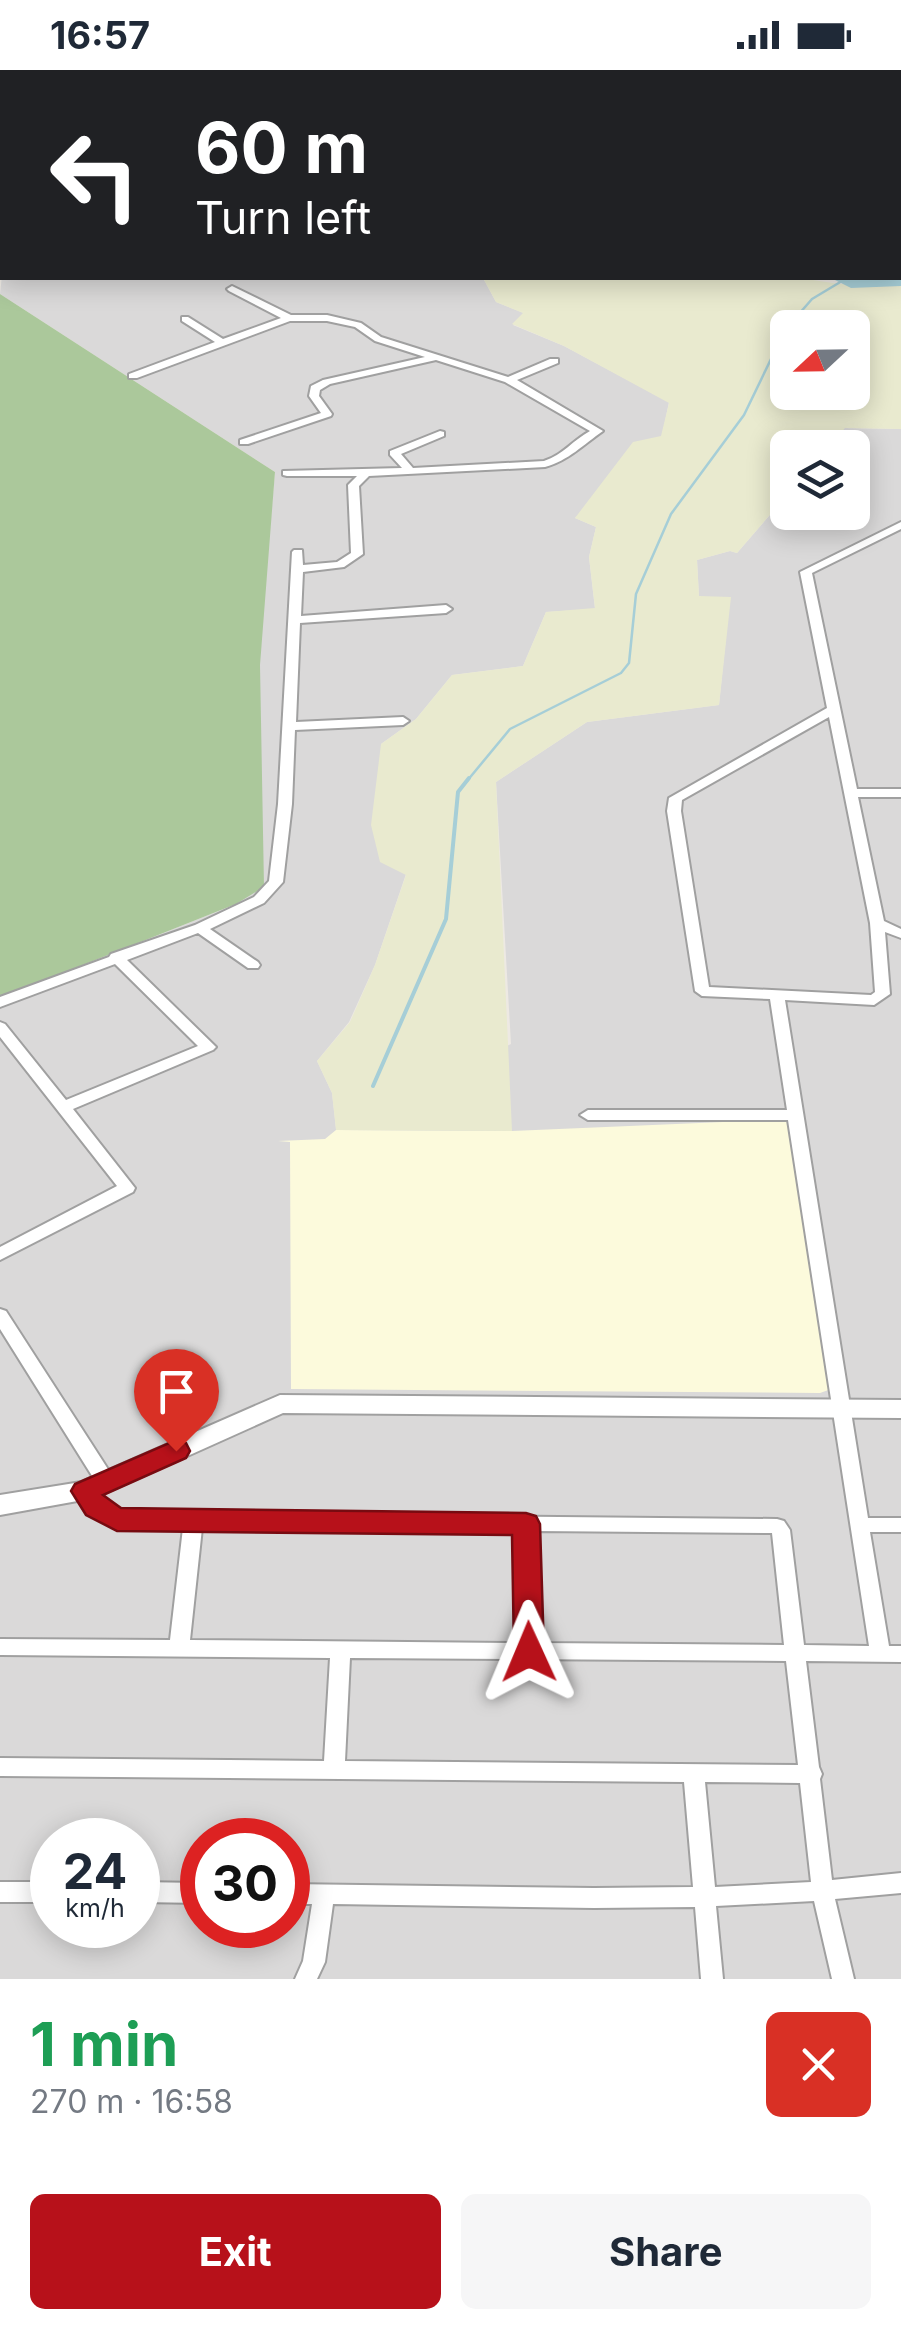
<!DOCTYPE html>
<meta charset="utf-8">
<style>
:root{--surface:#fff;--page:#f6f6f7;--text:#1f2937;--muted:#747a83;--accent:#b7111a}
body{margin:0;font-family:Inter,sans-serif;background:var(--page);color:var(--text);height:100vh;display:flex;flex-direction:column;font-size:38px;white-space:nowrap}
*{box-sizing:border-box;margin:0}
p{font-size:32px;color:var(--muted)}
.icon{flex:none;width:55px;height:55px;fill:none;stroke:currentColor;stroke-width:2;stroke-linecap:round;stroke-linejoin:round}
.map{position:relative;height:1909px;overflow:hidden}
.panel{display:flex;flex-direction:column;background:var(--surface);flex:1}
.panel>*{flex:none}
.hud{position:absolute;left:0px;top:0px;width:902px;height:210px;box-shadow:0 5px 25px #0003;background:#202124;color:#fff;overflow:hidden}
.needle{width:65px;rotate:248deg}
.fabs{position:absolute;left:770px;top:240px;display:grid;gap:20px}
.fabs a{display:grid;place-items:center;width:100px;height:100px;border-radius:15px;background:var(--surface);box-shadow:0 5px 25px #0003;font-size:50px}
.speed{position:absolute;left:30px;top:1748px;display:flex;gap:20px;font-size:50px;font-weight:700;text-align:center}
.speed>*{display:grid;place-content:center;width:130px;height:130px;border-radius:50%;background:var(--surface);box-shadow:0 5px 25px #0003;line-height:1}
.speed small{font-size:25px;font-weight:400}
.speed .limit{border:15px solid #d22;background:#fff;color:#111}
.pin{position:absolute;display:grid;place-items:center;width:85px;height:85px;color:#fff;margin:-102px -42px;border-radius:50% 50% 50% 0;rotate:-45deg;box-shadow:0 0 10px #0007}
.pin .icon{rotate:45deg}
.me{position:absolute;width:110px;margin:-55px;rotate:359deg;stroke-linejoin:round;filter:drop-shadow(0 0 8px #0008)}
.turn{display:flex;align-items:center;gap:35px;height:210px;padding:0 30px;font-size:45px}
.turn .icon{width:130px;height:130px;stroke-width:2.5}
.turn b{display:block;font-size:70px;line-height:85px}
.round{display:grid;place-items:center;flex:none;width:105px;height:105px;border-radius:15px;background:var(--page)}
.overview{display:flex;align-items:center;justify-content:space-between;height:170px;padding:0 30px}
h1{font-size:60px;font-weight:700;line-height:75px;color:#1e9e55}
.button{display:flex;gap:20px;margin-top:auto;padding:20px 30px}
.button a{flex:1;height:115px;border-radius:15px;background:var(--accent);color:#fff;font-size:40px;font-weight:700;line-height:115px;text-align:center}
.button a+a{background:var(--page);color:var(--text)}
.status{display:flex;justify-content:space-between;align-items:center;height:70px;padding:0 50px;background:var(--surface);direction:ltr}
.status svg{height:28px;fill:currentColor}
.map>svg:first-child{display:block}
.residential{fill:#dad9d9;fill-rule:evenodd}
.education{fill:#fcfadc}
.farmland{fill:#e9eacf;fill-rule:evenodd}
.forest{fill:#abc89b}
.lines{fill:none;stroke-linecap:round;stroke-linejoin:round}
.stream-far1{stroke:#a6ced7;stroke-width:2.5}
.stream{stroke:#a6ced7;stroke-width:4}
.river{fill:#a6ced7;fill-rule:evenodd}
.minor-casing{stroke:#a0a0a0;stroke-width:4}
.tertiary-casing{stroke:#a0a0a0;stroke-width:4}
.minor{fill:#fff;fill-rule:evenodd}
.tertiary{fill:#fff;fill-rule:evenodd}
.route{fill:#b7111a;stroke:#770b11;stroke-width:2.5}
</style>
<div class="status"><b>16:57</b><svg viewBox="0 0 49 12"><path d="M0 12V9h3v3zM5 12V6h3v6zM10 12V3h3v9zM15 12V0h3v12zM26 1h20v11H26zM47 4h2v5h-2z"/></svg></div>
<div class="map">
<svg width="901" height="1909" viewBox="0 0 901 1909">
<rect width="100%" height="100%" fill="#ede9e3"/>
<path class="residential" d="M 901,0 L 900,85 L 900,2 L 547,1 Z
M 2,205 L 167,210 L 483,208 L 496,232 L 524,243 L 513,255 L 564,276 L 669,332 L 662,366 L 575,448 L 596,457 L 589,487 L 595,539 L 546,542 L 523,596 L 452,605 L 416,649 L 381,674 L 406,804 L 375,895 L 349,952 L 317,991 L 332,1023 L 336,1059 L 511,974 L 496,712 L 587,652 L 719,635 L 730,527 L 699,527 L 697,490 L 730,481 L 737,483 L 787,425 L 788,442 L 852,442 L 852,378 L 828,377 L 844,358 L 901,359 L 901,1909 L 0,1909 L 0,928 L 236,834 L 275,402 L 0,224 ZM 52,1770 L 138,1770 L 138,1855 L 52,1855 ZM 202,1770 L 288,1770 L 288,1855 L 202,1855 Z"/>
<path class="education" d="M 791,1049 L 834,1318 L 820,1323 L 291,1319 L 290,1072 L 278,1071 L 325,1069 L 336,1060 L 512,1061 Z"/>
<path class="farmland" d="M 483,208 L 800,208 L 839,214 L 901,216 L 901,359 L 845,358 L 828,377 L 788,378 L 787,425 L 737,483 L 730,481 L 697,490 L 699,526 L 731,527 L 719,635 L 587,652 L 496,712 L 512,1061 L 336,1060 L 332,1023 L 317,991 L 350,952 L 375,895 L 406,805 L 380,792 L 371,755 L 381,674 L 416,649 L 452,605 L 523,596 L 546,542 L 595,538 L 589,487 L 596,457 L 575,448 L 633,372 L 661,366 L 669,333 L 564,276 L 512,254 L 523,243 L 496,232 ZM 788,258 L 852,258 L 852,322 L 788,322 Z"/>
<path class="forest" d="M 0,224 L 275,402 L 260,595 L 264,817 L 236,834 L 0,928 Z"/>
<g class="lines">
<path class="stream-far1" d="M 467,711 L 510,659 L 621,603 L 629,593 L 636,524 L 671,444 L 744,345 L 785,260 L 812,229 L 842,211"/>
<path class="stream" d="M 373,1016 L 446,849 L 458,722 L 469,708"/>
<path class="river" d="M 0,54 L 2,54 L 2,62 L 0,62 Z
M 901,206 L 901,216 L 851,218 L 831,208 Z"/>
<g class="minor-casing">
<path id="minor" d="M 439,0 L 519,0 L 522,2 L 449,2 Z
M 762,0 L 780,0 L 775,2 L 759,2 Z
M 893,0 L 901,0 L 901,4 L 900,2 Z
M 900,37 L 901,37 L 901,41 L 900,41 Z
M 232,216 L 291,245 L 327,245 L 361,253 L 381,267 L 508,307 L 550,289 L 558,289 L 558,293 L 517,310 L 603,361 C 584,374 568,391 545,397 L 369,406 L 359,416 L 363,484 L 344,497 L 303,502 L 301,546 L 446,535 L 452,539 L 446,543 L 300,553 L 296,652 L 403,647 L 409,651 L 403,655 L 295,660 L 292,734 L 283,812 L 264,833 L 210,859 L 258,892 L 260,895 L 258,898 L 248,898 L 198,863 L 127,890 L 216,977 L 213,980 L 73,1039 L 135,1118 L 133,1122 L 0,1190 L 0,1177 L 117,1116 L 0,967 L 0,952 L 5,954 L 66,1030 L 198,976 L 115,894 L 0,937 L 0,927 L 109,887 L 111,884 L 195,855 L 254,827 L 269,811 L 278,734 L 292,482 L 294,480 L 302,480 L 303,495 L 337,492 L 351,483 L 348,415 L 357,406 L 287,406 L 283,405 L 283,401 L 402,398 L 390,385 L 390,381 L 440,361 L 444,362 L 444,366 L 401,384 L 413,398 L 544,391 C 563,385 573,370 590,361 L 505,312 L 436,290 L 330,314 L 320,320 L 319,326 L 332,344 L 331,346 L 248,374 L 240,374 L 240,370 L 321,343 L 309,326 L 311,316 L 323,310 L 425,287 L 375,271 L 355,257 L 327,251 L 290,251 L 137,308 L 129,308 L 129,304 L 215,272 L 182,251 L 182,247 L 188,247 L 223,269 L 281,248 L 229,221 L 227,219 Z
M 901,452 L 901,459 L 812,503 L 857,719 L 901,719 L 901,727 L 858,727 L 884,851 L 901,859 L 901,868 L 885,862 L 890,924 L 874,935 L 785,930 L 868,1448 L 901,1448 L 901,1462 L 870,1462 L 889,1576 L 901,1576 L 901,1592 L 806,1591 L 819,1697 L 822,1704 L 820,1709 L 832,1810 L 901,1803 L 901,1823 L 835,1829 L 854,1909 L 832,1909 L 814,1831 L 716,1836 L 723,1909 L 701,1909 L 695,1837 L 594,1838 L 333,1834 L 325,1892 L 317,1909 L 295,1909 L 303,1891 L 312,1834 L 288,1834 L 288,1814 L 594,1818 L 693,1817 L 684,1712 L 0,1706 L 0,1688 L 324,1691 L 330,1588 L 0,1585 L 0,1569 L 170,1570 L 183,1458 L 117,1457 C 97,1450 86,1439 76,1421 L 78,1416 C 93,1412 93,1421 101,1430 C 106,1435 114,1439 120,1443 L 777,1449 L 784,1451 L 790,1460 L 804,1575 L 869,1576 L 788,1050 L 588,1050 L 580,1045 L 588,1040 L 787,1040 L 770,929 L 702,926 L 695,921 L 667,741 L 669,728 L 827,638 L 800,502 ZM 829,647 L 870,853 L 875,922 L 871,925 L 709,917 L 681,741 L 682,730 ZM 202,1458 L 517,1461 L 519,1573 L 190,1570 ZM 536,1461 L 772,1463 L 784,1575 L 539,1573 ZM 350,1588 L 786,1591 L 798,1695 L 345,1691 ZM 705,1712 L 800,1713 L 811,1812 L 715,1817 Z
M 0,1239 L 6,1241 L 113,1407 L 115,1412 L 113,1417 L 106,1419 L 99,1417 L 0,1259 Z
M 0,1812 L 52,1812 L 52,1832 L 0,1832 Z
M 138,1812 L 202,1813 L 202,1833 L 138,1832 Z"/>
</g>
<g class="tertiary-casing">
<path id="tertiary" d="M 280,1325 L 901,1330 L 901,1348 L 283,1343 L 94,1428 L 0,1445 L 0,1425 L 81,1412 Z"/>
</g>
<use href="#minor" class="minor"/>
<use href="#tertiary" class="tertiary"/>
</g>
<path class="route" d="M 176,1370 L 186,1373 L 190,1381 L 186,1388 L 103,1425 L 121,1438 L 526,1443 L 536,1446 L 540,1454 L 544,1582 L 540,1590 L 529,1594 L 518,1590 L 514,1582 L 512,1465 L 117,1461 L 86,1445 L 71,1421 L 75,1414 Z"/>
</svg>
<div class="fabs">
<a><svg class="needle" viewBox="-14 -14 28 28"><path d="M0-13l5 13h-10z" fill="#e53935"/><path d="M0 13l5-13h-10z" fill="#747a83"/></svg></a>
<a><svg class="icon" aria-label="layers" viewBox="0 0 24 24"><path d="M12 4l9 5-9 5-9-5zM3 14l9 5 9-5"/></svg></a>
</div>
<div class="speed"><div>24<small>km/h</small></div><div class="limit">30</div></div>
<div class="pin" style="left:176px;top:1381px;background:#d93025"><svg class="icon" aria-label="arrive" viewBox="0 0 24 24"><path d="M6 21V4h12l-3 4 3 4H6"/></svg></div>
<svg class="me" style="left:529px;top:1582px" viewBox="-20 -20 40 40"><path d="M0-17L14 15 0 8-14 15z" fill="#b7111a" stroke="#fff" stroke-width="4"/></svg>
<div class="hud">
<div class="turn"><svg class="icon" aria-label="left" viewBox="0 0 24 24"><path d="M17 20v-9H6M10 6l-5 5 5 5"/></svg><div><b>60 m</b>Turn left</div></div>
</div>
</div>
<section class="panel">
<div class="overview"><div><h1>1 min</h1><p>270 m · 16:58</p></div><a class="round" style="background:#d93025;color:#fff"><svg class="icon" aria-label="close" viewBox="0 0 24 24"><path d="M6 6l12 12M18 6L6 18"/></svg></a></div>
<div class="button"><a>Exit</a><a>Share</a></div>
</section>
